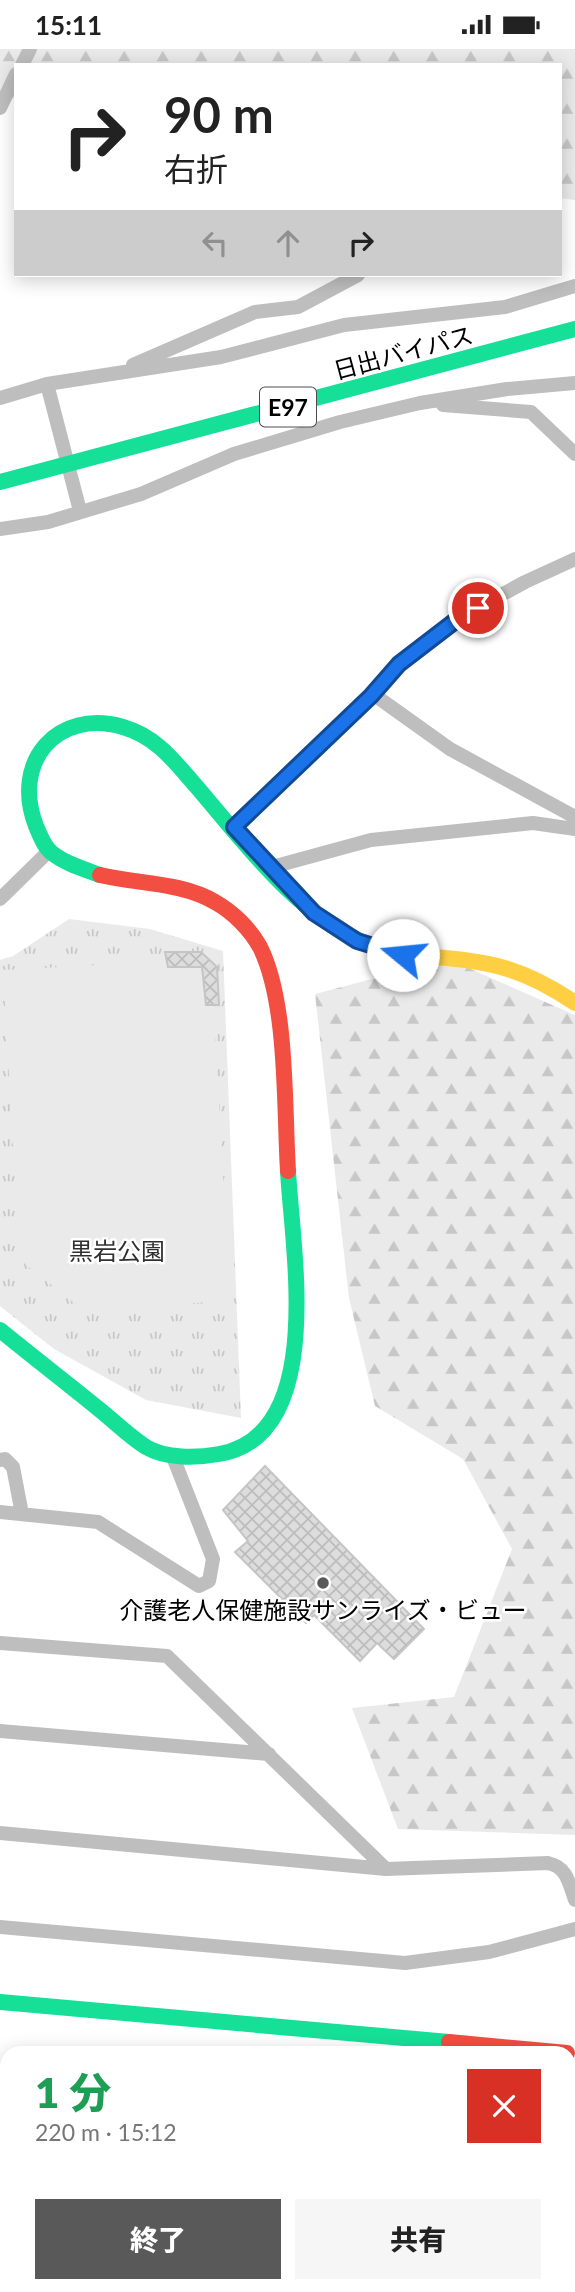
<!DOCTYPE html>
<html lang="ja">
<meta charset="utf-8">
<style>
:root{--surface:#fff;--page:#f6f6f6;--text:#222;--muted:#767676;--accent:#595959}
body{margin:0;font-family:Lato,"Noto Sans JP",sans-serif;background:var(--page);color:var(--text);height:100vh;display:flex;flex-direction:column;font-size:26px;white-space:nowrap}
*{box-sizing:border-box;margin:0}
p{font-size:23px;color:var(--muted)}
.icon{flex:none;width:38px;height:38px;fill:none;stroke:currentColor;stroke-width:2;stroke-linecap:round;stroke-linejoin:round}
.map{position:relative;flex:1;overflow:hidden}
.details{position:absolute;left:0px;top:1997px;width:576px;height:247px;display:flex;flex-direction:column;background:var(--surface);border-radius:21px 21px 0 0;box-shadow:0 4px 18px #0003}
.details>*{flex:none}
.hud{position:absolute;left:14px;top:14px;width:548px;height:214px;border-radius:0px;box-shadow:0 4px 18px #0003;background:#fff;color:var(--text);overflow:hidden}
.pin{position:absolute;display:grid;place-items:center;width:60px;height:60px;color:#fff;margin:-30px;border:4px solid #fff;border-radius:50%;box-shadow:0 2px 7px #0007}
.me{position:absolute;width:77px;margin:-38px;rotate:287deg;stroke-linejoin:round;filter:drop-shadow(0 0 5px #0008)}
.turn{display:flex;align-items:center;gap:24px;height:147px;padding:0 35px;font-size:32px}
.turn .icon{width:91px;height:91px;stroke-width:2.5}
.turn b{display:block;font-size:49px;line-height:60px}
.lanes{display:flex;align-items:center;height:66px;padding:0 35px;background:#0003;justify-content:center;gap:35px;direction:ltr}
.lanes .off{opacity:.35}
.round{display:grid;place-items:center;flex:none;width:74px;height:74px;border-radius:0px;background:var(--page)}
.overview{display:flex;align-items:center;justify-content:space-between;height:119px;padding:0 35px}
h1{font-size:42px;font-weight:800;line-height:52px;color:#1e9e55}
.action{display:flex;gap:14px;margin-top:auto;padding:14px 35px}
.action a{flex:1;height:80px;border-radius:0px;background:var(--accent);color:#fff;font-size:28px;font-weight:800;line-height:80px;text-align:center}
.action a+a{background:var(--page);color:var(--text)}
.status{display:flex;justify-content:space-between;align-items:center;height:49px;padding:0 35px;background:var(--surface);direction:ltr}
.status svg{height:19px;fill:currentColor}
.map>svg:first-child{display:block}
.grass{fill:url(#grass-tufts)}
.forest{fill:url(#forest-firs)}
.pitch{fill:#eaeaea}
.water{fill:url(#water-ripples)}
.building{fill:url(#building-cross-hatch);stroke:#c5c5c5;stroke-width:2}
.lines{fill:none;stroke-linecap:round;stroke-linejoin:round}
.street{stroke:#bebebe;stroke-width:14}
.fast{stroke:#16e098;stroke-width:16}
.slow{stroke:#ffcf43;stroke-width:16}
.jam{stroke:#f24e42;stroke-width:16}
.route-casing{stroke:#114b97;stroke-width:18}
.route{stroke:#1a73e8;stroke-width:12}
.poi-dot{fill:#595959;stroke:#fff;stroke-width:2.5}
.labels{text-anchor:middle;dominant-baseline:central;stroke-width:5;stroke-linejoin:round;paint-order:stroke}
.shield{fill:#fff;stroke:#4c4c4c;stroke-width:2}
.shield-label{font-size:23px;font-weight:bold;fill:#000}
.street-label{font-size:24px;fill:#000;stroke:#fff}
.park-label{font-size:24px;fill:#303030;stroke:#fff}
.poi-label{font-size:24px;fill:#000;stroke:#fff}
</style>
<div class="status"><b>15:11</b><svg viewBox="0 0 49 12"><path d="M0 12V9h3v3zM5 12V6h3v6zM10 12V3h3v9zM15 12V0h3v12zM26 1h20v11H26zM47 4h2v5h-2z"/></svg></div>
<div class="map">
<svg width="575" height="2243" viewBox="0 0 575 2243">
<defs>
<pattern id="grass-tufts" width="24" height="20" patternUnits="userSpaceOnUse" patternTransform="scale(1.75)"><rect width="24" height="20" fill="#eaeaea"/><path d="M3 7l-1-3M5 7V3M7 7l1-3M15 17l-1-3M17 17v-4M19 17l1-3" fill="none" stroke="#c7c7c7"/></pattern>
<pattern id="forest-firs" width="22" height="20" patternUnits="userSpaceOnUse" patternTransform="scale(1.75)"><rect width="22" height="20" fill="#eaeaea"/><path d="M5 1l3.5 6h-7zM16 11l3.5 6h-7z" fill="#c7c7c7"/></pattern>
<pattern id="water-ripples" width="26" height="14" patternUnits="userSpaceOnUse" patternTransform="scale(1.75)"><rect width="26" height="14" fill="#bcbcbc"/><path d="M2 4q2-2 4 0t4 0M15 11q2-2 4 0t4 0" fill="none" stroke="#a0a0a0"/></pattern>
<pattern id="building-cross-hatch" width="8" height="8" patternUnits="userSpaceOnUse" patternTransform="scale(1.75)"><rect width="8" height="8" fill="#ddd"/><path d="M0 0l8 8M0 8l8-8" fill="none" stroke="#bcbcbc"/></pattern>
</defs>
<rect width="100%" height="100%" fill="#fff"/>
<path class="grass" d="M 69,870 L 150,880 L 223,902 L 241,1369 L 146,1351 L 54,1300 L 0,1257 L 0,911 L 13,907 Z"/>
<path class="forest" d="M 0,0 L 575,0 L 575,151 L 560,149 L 560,16 L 16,16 L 16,50 L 0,46 Z
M 448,910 L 575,966 L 575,1786 L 398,1780 L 352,1659 L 454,1648 L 512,1500 L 463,1410 L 375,1357 L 349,1249 L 315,945 Z"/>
<path class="pitch" d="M 211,910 L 230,1252 L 82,1260 L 26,1216 L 19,1205 L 3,921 Z"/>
<path class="water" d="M 388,2237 L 504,2237 L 501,2243 L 396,2243 Z"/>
<path class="building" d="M 165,903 L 201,903 L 217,918 L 219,956 L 206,956 L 202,918 L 168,918 Z
M 265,1417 L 424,1580 L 394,1610 L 377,1594 L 360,1612 L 314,1566 L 306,1574 L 235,1503 L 248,1492 L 223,1461 Z"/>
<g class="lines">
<path class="street" d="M 22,16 L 30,0
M 0,59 L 16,25
M 133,316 L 255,263 L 298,258 L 358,226
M 47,335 L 80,462
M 0,349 L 47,335 L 221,308 L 344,276 L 505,258 L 575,237
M 443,356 L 531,363 L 575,405
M 0,480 L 48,473 L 141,445 L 234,405 L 340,373 L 420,354 L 507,340 L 575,334
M 373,645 L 450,700 L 575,768
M 234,778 L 371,647 L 399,615 L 455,571 L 525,533 L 575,510
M 272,818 L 371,791 L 533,774 L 575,780
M 0,850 L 49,802
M 0,1411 L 5,1410 L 13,1418 L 22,1465
M 0,1463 L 98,1473 L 199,1537 L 209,1532 L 213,1510 L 173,1408
M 0,1594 L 167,1607 L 386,1820
M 0,1682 L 269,1705
M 0,1784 L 386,1820 L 548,1814 C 567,1818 569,1834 575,1851
M 0,1878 L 405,1914 L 489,1903 L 575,1880
M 0,2097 L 6,2025
M 332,2236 L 333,2243"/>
<path class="fast" d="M 0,433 L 575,280
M 100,826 C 84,820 66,815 52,804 C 44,798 40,786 36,777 C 11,713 57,659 123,678 C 157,688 174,712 196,737 C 244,793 297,866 367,895 C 388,904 412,906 434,908
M 0,1281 C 33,1308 67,1334 100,1361 C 115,1373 130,1388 146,1398 C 166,1410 197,1409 219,1405 C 327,1387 292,1200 288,1122
M 0,1953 L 449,1993"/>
<path class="slow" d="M 434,908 C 492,912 527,921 575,954"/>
<path class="jam" d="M 100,826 C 138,835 181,833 215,853 C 233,863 250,880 260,898 C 288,954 284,1058 288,1122
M 449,1993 L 567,2004"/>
</g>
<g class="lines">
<g class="route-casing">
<path id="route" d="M 403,906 L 357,892 L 314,864 L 234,778 L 371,647 L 399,615 L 455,572 L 478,559"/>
</g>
<use href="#route" class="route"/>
</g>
<circle class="poi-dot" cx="323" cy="1534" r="7"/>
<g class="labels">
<rect class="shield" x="260" y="338.5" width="56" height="39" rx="5"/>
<g class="shield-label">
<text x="288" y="358">E97</text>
</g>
<g class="street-label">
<text transform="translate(403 303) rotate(-15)">日出バイパス</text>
</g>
<g class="park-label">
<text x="117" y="1201">黒岩公園</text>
</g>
<g class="poi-label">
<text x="323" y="1560">介護老人保健施設サンライズ・ビュー</text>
</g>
</g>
</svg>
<div class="pin" style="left:478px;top:559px;background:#d93025"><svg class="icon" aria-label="arrive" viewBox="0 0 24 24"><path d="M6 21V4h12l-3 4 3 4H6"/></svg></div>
<svg class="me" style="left:403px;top:906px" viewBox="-20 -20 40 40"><circle r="19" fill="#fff"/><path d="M0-13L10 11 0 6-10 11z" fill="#1a73e8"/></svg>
<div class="hud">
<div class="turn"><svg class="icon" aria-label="right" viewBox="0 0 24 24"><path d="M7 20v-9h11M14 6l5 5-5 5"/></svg><div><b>90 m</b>右折</div></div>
<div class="lanes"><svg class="icon off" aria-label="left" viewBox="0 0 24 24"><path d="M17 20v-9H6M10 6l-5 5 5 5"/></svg><svg class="icon off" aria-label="ahead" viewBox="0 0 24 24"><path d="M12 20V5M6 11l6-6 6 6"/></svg><svg class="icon" aria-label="right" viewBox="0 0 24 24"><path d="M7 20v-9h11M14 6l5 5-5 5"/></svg></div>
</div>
<section class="details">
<div class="overview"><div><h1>1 分</h1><p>220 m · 15:12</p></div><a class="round" style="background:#d93025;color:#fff"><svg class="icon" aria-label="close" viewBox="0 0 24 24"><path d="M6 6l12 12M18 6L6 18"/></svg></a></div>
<div class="action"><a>終了</a><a>共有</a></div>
</section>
</div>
